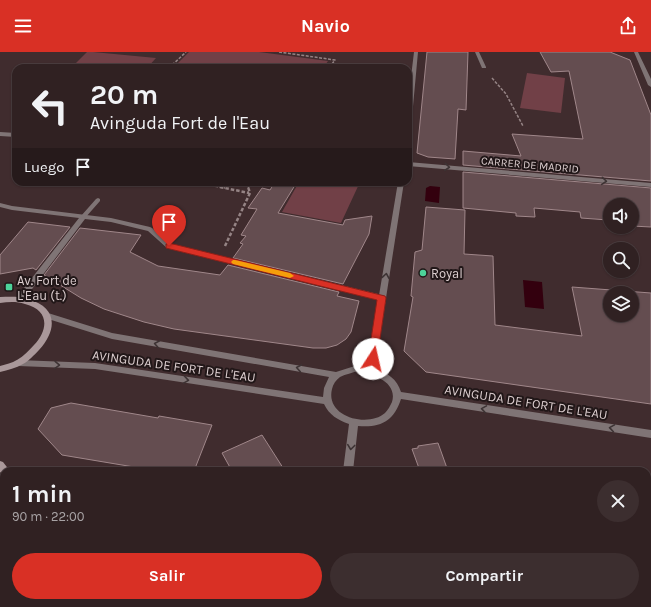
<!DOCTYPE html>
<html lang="es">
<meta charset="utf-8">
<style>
:root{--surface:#302122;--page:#3c2e2f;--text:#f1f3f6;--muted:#a8a3a5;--line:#4b3e40;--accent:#d93025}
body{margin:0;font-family:Karla,sans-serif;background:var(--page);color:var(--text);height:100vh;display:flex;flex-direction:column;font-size:15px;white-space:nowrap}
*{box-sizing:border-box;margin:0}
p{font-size:13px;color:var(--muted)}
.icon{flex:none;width:22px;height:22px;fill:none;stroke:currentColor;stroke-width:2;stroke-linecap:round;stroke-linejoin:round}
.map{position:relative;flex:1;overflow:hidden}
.details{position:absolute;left:0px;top:415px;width:651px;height:140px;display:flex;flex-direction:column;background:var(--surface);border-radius:12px 12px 0 0;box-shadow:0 1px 3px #0004,0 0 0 1px var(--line)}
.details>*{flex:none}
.hud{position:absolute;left:12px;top:12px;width:400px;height:122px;border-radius:12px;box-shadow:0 1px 3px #0004,0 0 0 1px var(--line);background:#302122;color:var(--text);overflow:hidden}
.controls{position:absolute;left:603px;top:146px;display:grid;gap:8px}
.controls a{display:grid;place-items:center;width:36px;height:36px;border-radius:50%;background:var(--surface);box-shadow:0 1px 3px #0004,0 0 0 1px var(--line);font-size:20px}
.pin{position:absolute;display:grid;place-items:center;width:34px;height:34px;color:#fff;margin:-41px -17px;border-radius:50% 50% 50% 0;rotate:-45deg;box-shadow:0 0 4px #0007}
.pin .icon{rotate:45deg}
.me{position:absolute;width:44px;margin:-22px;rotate:10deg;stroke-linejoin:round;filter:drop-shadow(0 0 3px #0008)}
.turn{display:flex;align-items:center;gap:14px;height:84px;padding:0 12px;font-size:18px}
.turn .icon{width:52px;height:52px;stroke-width:2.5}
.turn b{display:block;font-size:28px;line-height:34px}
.then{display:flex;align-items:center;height:38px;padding:0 12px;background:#0003;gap:8px;font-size:15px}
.round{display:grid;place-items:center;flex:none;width:42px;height:42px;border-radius:21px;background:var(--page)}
.head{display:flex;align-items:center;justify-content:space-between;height:68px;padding:0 12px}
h1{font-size:24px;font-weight:700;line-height:30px}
.primary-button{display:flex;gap:8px;margin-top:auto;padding:8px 12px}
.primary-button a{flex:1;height:46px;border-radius:24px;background:var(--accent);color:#fff;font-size:16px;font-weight:700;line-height:46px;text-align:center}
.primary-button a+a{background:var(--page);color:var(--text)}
header{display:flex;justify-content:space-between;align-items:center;height:52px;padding:0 12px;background:var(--accent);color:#fff;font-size:18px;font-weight:700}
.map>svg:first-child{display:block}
.green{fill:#714047}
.water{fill:#33000e}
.building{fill:#644d50;stroke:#a0878a;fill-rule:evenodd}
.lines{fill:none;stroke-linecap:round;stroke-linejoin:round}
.path-far1{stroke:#958485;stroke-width:1.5;stroke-dasharray:3 1.5;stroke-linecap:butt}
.path{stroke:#958485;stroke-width:2.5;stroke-dasharray:3.5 2;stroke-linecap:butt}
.lane{fill:#7f7475;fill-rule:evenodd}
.street{fill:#7f7475;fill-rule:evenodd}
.secondary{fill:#aa989a;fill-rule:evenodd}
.oneway{stroke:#3d3334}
.route{fill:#d93025;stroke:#8d1f18}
.slow{fill:#f59e0b}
.poi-dot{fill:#4dd39a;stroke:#211718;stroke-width:1.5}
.labels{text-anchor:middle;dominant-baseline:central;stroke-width:4;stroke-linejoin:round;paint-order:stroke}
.far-street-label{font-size:11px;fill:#dccecf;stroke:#211718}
.poi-label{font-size:13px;fill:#dccecf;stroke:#211718;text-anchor:start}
.street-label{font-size:13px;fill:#dccecf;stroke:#211718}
</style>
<header><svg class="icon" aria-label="menu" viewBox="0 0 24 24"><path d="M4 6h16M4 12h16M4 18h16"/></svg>Navio<svg class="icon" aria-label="share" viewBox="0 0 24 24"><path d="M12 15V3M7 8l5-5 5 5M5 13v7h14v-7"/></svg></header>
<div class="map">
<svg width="651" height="555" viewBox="0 0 651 555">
<rect width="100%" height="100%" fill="#402c2e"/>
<path class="green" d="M 87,0 L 93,0 L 156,6 L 147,16 L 71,16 Z
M 189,0 L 259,0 L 328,9 L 323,16 L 173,16 Z
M 527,21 L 565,26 L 561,61 L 520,56 Z
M 299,130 L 360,130 L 341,171 L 282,160 Z"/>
<path class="water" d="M 430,134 L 440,135 L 439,151 L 425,149 L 426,136 Z
M 523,228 L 542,230 L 544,257 L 525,255 Z"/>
<path class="building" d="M 427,0 L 468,0 L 466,58 L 458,57 L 455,107 L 428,105 L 417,101 Z
M 540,0 L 610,0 L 630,8 L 651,63 L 651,129 L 463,113 L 463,99 L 521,104 L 512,82 L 583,87 L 569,19 L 551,20 Z
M 463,120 L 651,136 L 651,175 L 632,174 L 632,153 L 610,153 L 610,169 L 608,168 L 581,166 L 580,160 L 534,156 L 535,165 L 516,164 L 516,161 L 463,156 Z
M 275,130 L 297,130 L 278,161 L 343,173 L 345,168 L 372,164 L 369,182 L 343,232 L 233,206 L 243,192 L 240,191 L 246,184 L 241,183 L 257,157 L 248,156 L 262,136 L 270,138 Z
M 426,155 L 465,158 L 464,202 L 493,204 L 495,273 L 582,284 L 572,235 L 651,241 L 651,352 L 426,320 L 404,299 L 413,245 L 411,244 L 415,200 L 422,198 ZM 610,241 L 632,241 L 632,263 L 610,263 Z
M 28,170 L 70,175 L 36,218 L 33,216 L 0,222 L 0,203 Z
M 80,176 L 141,183 L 130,200 L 158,214 L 220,223 L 228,213 L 339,240 L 337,244 L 359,249 L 351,280 L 346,287 L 337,293 L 326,296 L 313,296 L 174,277 L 144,270 L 104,257 L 81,246 L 44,223 Z
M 71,351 L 158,366 L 159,364 L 212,373 L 194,419 L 132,419 L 134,415 L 62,403 L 38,377 L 51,356 Z
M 262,383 L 285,419 L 232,419 L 222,401 Z
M 438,391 L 448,419 L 420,419 L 412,397 L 418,396 L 418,394 Z"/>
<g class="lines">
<path class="path-far1" d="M 279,0 L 335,8 L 329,16
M 169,16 L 186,0
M 492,26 L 506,42 L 523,74
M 193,130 L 225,136
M 248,136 L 252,130"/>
<path class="path" d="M 220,135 L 249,141
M 225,194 L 250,141 L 248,135"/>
<path class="lane" d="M 98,146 L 100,147 L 100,149 L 85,166 L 81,166 L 81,164 L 96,147 Z
M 167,192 L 169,192 L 382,243 L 386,246 L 382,249 L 167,196 L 165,194 Z"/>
<path class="street" d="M 414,0 L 418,0 L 411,76 L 408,78 L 408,50 Z
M 475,0 L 479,0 L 486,15 L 486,16 L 482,16 Z
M 634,0 L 638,0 L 651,27 L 651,35 L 648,33 Z
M 0,80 L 16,81 L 16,85 L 0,84 Z
M 408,110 L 651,131 L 651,135 L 408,114 Z
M 398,130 L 404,130 L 375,317 C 388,321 397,327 401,340 L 651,378 L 651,386 L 401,347 C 394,369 381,376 358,374 L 353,419 L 343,419 L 349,372 C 338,368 329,363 324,352 L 95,317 L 18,314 L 15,313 L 14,311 L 15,309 L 18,308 L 95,311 L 323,345 L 324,336 L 329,325 L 112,287 L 45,266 L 44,264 L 48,261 L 112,281 L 336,320 L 358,313 L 367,315 ZM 358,319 C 373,322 398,330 392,350 C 390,354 388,358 385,361 C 368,376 325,365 332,337 C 333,332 336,328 340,325 C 346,322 352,321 358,319 Z
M 0,151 L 12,154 L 111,166 L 150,175 L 152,176 L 173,194 L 171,196 L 167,196 L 148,179 L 111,170 L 85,167 L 23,249 L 20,250 L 16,247 L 17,245 L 79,166 L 12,158 L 0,155 Z
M 359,551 L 372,551 L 374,555 L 361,555 Z"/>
<path class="secondary" d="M 0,245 C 9,245 18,244 28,247 C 57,255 58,277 39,298 C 34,303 29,309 23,312 C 16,316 8,318 0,320 L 0,314 C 6,312 12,311 17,308 C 24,304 29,298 34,293 C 49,277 49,258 25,252 C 16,249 8,250 0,251 Z
M 0,409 L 3,410 L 10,419 L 4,419 L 4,423 L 0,420 Z
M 118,551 L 132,551 L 134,555 L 120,555 Z"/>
</g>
<defs><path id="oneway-chevron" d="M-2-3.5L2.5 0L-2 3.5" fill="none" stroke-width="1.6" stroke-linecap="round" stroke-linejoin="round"/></defs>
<g class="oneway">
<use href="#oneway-chevron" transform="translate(447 115) rotate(5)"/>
<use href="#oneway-chevron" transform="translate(604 129) rotate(5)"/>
<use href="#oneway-chevron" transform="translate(386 224) rotate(-81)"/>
<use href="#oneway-chevron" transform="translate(157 292) rotate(-170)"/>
<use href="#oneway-chevron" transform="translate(57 313) rotate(2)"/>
<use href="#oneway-chevron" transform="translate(299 316) rotate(-170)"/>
<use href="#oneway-chevron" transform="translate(186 328) rotate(9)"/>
<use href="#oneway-chevron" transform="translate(484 357) rotate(-171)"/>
<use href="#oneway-chevron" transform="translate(612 376) rotate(-171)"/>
<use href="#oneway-chevron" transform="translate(351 395) rotate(97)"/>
</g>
<path class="route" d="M 169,191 L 385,244 L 386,246 L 377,307 L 373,310 L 368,307 L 377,248 L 166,196 L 166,192 Z"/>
<path class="slow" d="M 233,208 L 235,208 L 290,221 L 294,224 L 290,226 L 233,212 L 231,210 Z"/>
<g class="poi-dot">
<circle cx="423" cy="221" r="4"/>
<rect x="5" y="231" width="8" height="8" rx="2"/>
</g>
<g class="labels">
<g class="far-street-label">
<text transform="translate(530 113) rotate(5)">CARRER DE MADRID</text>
</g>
<g class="poi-label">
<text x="431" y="221">Royal</text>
<text x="17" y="228">Av. Fort de<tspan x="17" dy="15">L'Eau (t.)</tspan></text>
</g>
<g class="street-label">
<text transform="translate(174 314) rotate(8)">AVINGUDA DE FORT DE L'EAU</text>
<text transform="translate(526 350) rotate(9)">AVINGUDA DE FORT DE L'EAU</text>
</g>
</g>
</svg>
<div class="controls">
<a><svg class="icon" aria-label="sound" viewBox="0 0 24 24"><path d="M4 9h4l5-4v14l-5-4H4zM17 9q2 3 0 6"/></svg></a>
<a><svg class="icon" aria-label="search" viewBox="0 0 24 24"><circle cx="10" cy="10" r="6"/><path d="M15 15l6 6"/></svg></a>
<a><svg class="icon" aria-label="layers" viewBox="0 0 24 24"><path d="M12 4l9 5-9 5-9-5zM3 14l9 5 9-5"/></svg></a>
</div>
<div class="pin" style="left:169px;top:194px;background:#d93025"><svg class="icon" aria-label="arrive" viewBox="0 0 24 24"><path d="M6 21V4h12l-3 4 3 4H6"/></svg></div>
<svg class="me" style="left:373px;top:307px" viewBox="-20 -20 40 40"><circle r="19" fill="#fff"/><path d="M0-13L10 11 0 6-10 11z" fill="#d93025"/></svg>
<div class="hud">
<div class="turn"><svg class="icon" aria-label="left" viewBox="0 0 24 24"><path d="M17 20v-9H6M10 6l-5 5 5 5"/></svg><div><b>20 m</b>Avinguda Fort de l'Eau</div></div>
<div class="then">Luego<svg class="icon" aria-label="arrive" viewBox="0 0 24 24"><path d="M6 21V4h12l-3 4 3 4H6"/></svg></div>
</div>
<section class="details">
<div class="head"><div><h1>1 min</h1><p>90 m · 22:00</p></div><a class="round"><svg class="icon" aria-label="close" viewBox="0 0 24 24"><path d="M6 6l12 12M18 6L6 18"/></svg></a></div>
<div class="primary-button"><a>Salir</a><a>Compartir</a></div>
</section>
</div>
